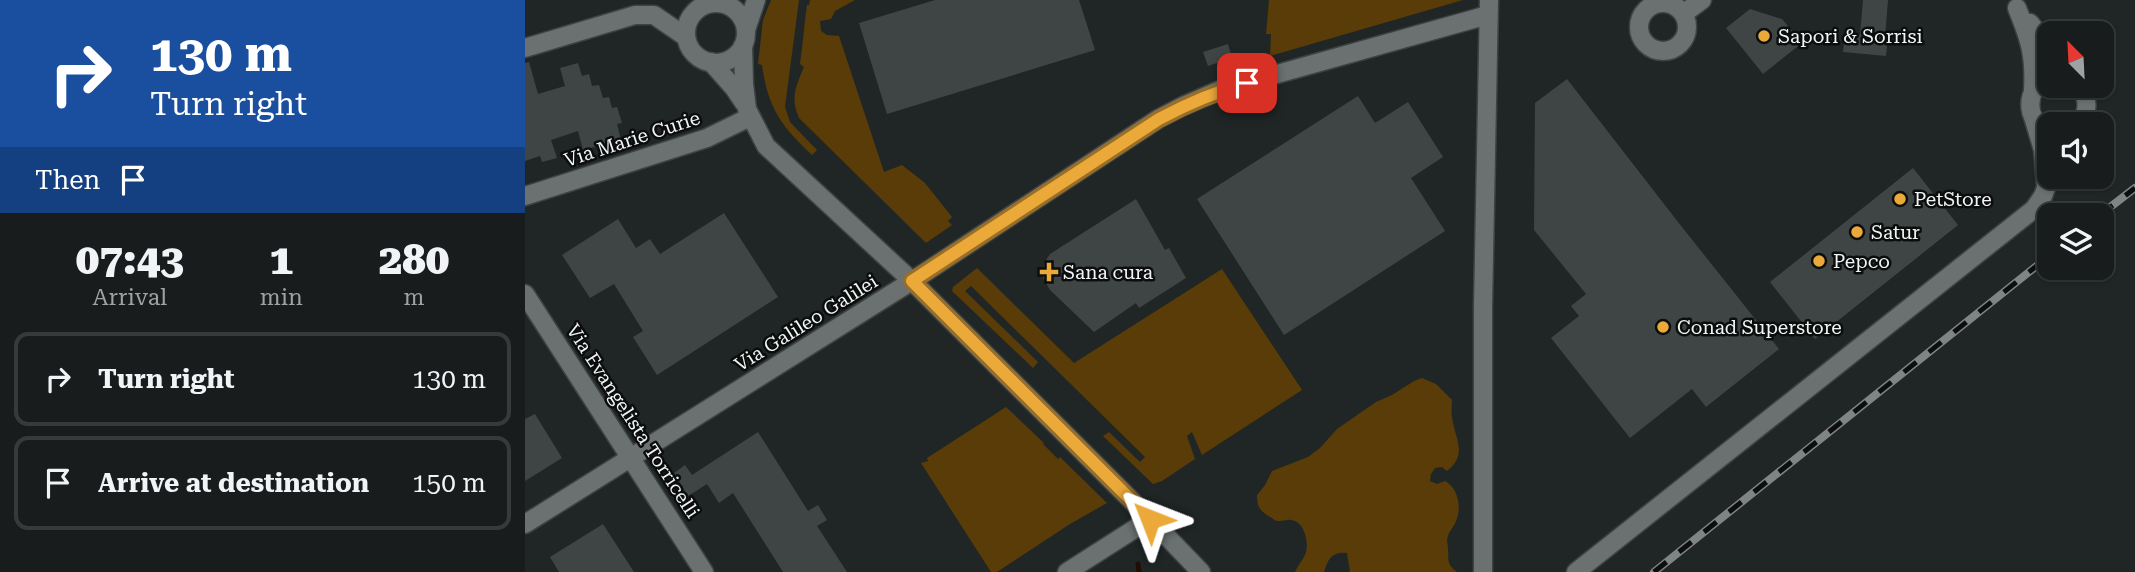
<!DOCTYPE html>
<style>
:root{--surface:#181c1c;--page:#212525;--text:#f1f3f6;--muted:#9fa1a3;--line:#363a3b}
body{margin:0;font-family:"Roboto Serif",serif;background:var(--page);color:var(--text);height:100vh;display:flex;flex-direction:column;font-size:26px;white-space:nowrap}
*{box-sizing:border-box;margin:0}
p{font-size:23px;color:var(--muted)}
.icon{flex:none;width:38px;height:38px;fill:none;stroke:currentColor;stroke-width:2;stroke-linecap:round;stroke-linejoin:round}
.map{position:relative;flex:1;overflow:hidden}
.sheet{display:flex;flex-direction:column;background:var(--surface);width:525px}
.sheet>*{flex:none}
.hud{background:#1a4fa0;color:#fff;overflow:hidden}
.needle{width:46px;rotate:336deg}
.fabs{position:absolute;left:1512px;top:21px;display:grid;gap:14px}
.fabs a{display:grid;place-items:center;width:77px;height:77px;border-radius:14px;background:var(--surface);box-shadow:0 2px 5px #0004,0 0 0 2px var(--line);font-size:35px}
.pin{position:absolute;display:grid;place-items:center;width:60px;height:60px;color:#fff;margin:-30px;border-radius:14px;box-shadow:0 4px 10px #0006}
.me{position:absolute;width:77px;margin:-38px;rotate:315deg;stroke-linejoin:round;filter:drop-shadow(0 0 5px #0008)}
.turn{display:flex;align-items:center;gap:24px;height:147px;padding:0 35px;font-size:32px}
.turn .icon{width:91px;height:91px;stroke-width:2.5}
.turn b{display:block;font-size:49px;line-height:60px}
.then{display:flex;align-items:center;height:66px;padding:0 35px;background:#0003;gap:14px;font-size:26px}
.eta{display:flex;justify-content:space-evenly;align-items:center;height:119px;text-align:center}
.eta b{font-size:42px;font-weight:800;line-height:49px}
ul{padding:0;list-style:none}
li{display:flex;align-items:center;gap:21px;height:94px;margin:0 14px 10px;padding:0 21px;border:4px solid var(--line);border-radius:14px}
li div{flex:1}
li b{display:block;font-size:26px}
li em{font-style:normal}
main{display:flex;flex:1;min-height:0}
.map>svg:first-child{display:block}
.green{fill:#593c07}
.lines{fill:none;stroke-linecap:round;stroke-linejoin:round}
.stream{stroke:#1e0f00;stroke-width:5}
.building{fill:#3f4545}
.street-casing{stroke:#3d4242;stroke-width:21}
.secondary-casing{stroke:#3d4242;stroke-width:21}
.street{stroke:#6b7171;stroke-width:18}
.secondary{stroke:#6b7171;stroke-width:18}
.rail-casing{stroke:#808484;stroke-width:8}
.rail{stroke:#0c0e0e;stroke-width:5;stroke-dasharray:16;stroke-linecap:butt}
.route-casing{stroke:#996e26;stroke-width:18}
.route{stroke:#eba93a;stroke-width:12}
.poi-dot{fill:#eba93a;stroke:#0c0e0e;stroke-width:2.5}
.labels{text-anchor:middle;dominant-baseline:central;stroke-width:5;stroke-linejoin:round;paint-order:stroke}
.poi-label{font-size:19px;fill:#f2f5f5;stroke:#0c0e0e;text-anchor:start}
.street-label{font-size:19px;fill:#f2f5f5;stroke:#0c0e0e}
</style>
<main>
<section class="sheet">
<div class="hud">
<div class="turn"><svg class="icon" aria-label="right" viewBox="0 0 24 24"><path d="M7 20v-9h11M14 6l5 5-5 5"/></svg><div><b>130 m</b>Turn right</div></div>
<div class="then">Then<svg class="icon" aria-label="arrive" viewBox="0 0 24 24"><path d="M6 21V4h12l-3 4 3 4H6"/></svg></div>
</div>
<div class="eta">
<div><b>07:43</b><p>Arrival</p></div>
<div><b>1</b><p>min</p></div>
<div><b>280</b><p>m</p></div>
</div>
<ul>
<li><svg class="icon" aria-label="right" viewBox="0 0 24 24"><path d="M7 20v-9h11M14 6l5 5-5 5"/></svg><div><b>Turn right</b></div><em>130 m</em></li>
<li><svg class="icon" aria-label="arrive" viewBox="0 0 24 24"><path d="M6 21V4h12l-3 4 3 4H6"/></svg><div><b>Arrive at destination</b></div><em>150 m</em></li>
</ul>
</section>
<div class="map">
<svg width="1610" height="572" viewBox="0 0 1610 572">
<rect width="100%" height="100%" fill="#202626"/>
<path class="green" d="M 246,0 L 274,0 L 260,107 L 265,122 L 292,150 L 287,155 C 256,126 243,108 237,65 L 233,64 L 238,20 Z
M 285,0 L 330,0 L 310,11 L 306,19 L 295,21 L 296,31 L 302,35 L 314,36 L 359,172 L 377,165 L 400,183 L 427,217 L 423,221 L 427,225 L 401,243 L 274,118 C 265,98 271,86 279,67 L 275,64 C 278,44 279,25 282,5 L 284,5 Z
M 744,0 L 938,0 L 745,56 L 746,34 L 741,34 Z
M 452,268 L 549,363 L 697,269 L 777,390 L 677,455 L 667,432 L 662,436 L 670,459 L 637,481 L 628,484 L 578,436 L 584,432 L 615,462 L 620,457 L 446,286 L 440,291 L 513,362 L 508,368 L 427,291 L 428,287 Z
M 897,378 L 911,384 L 927,400 C 927,406 926,412 927,417 C 929,437 944,454 922,471 L 917,467 L 910,468 L 906,474 L 905,481 L 912,484 L 920,481 C 933,488 937,507 931,521 C 929,527 924,531 923,536 C 921,541 923,543 923,548 C 924,560 921,564 932,572 L 825,572 L 822,553 C 807,551 803,559 799,572 L 770,572 C 773,565 779,559 781,552 C 784,542 779,521 766,520 C 762,519 759,521 755,521 C 748,521 751,520 745,517 C 735,511 732,507 732,495 L 740,485 L 747,471 L 783,457 L 795,448 L 812,429 L 851,402 L 867,395 L 889,381 Z
M 481,407 L 519,443 L 518,444 L 533,459 L 535,457 L 582,503 L 545,524 L 472,572 L 466,572 L 396,463 L 403,461 L 402,458 Z"/>
<g class="lines">
<path class="stream" d="M 613,564 L 614,572"/>
</g>
<path class="building" d="M 410,0 L 554,0 L 570,50 L 362,114 L 334,23 Z
M 1338,0 L 1363,0 L 1360,38 L 1363,38 L 1361,56 L 1318,52 L 1320,34 L 1335,35 Z
M 1225,9 L 1257,19 L 1277,43 L 1238,74 L 1201,28 Z
M 703,44 L 707,58 L 683,66 L 678,52 Z
M 4,62 L 13,94 L 40,86 L 35,68 L 53,63 L 57,76 L 64,74 L 67,86 L 74,85 L 78,98 L 84,97 L 87,108 L 92,107 L 97,123 L 92,124 L 96,140 L 58,150 L 53,131 L 26,140 L 32,158 L 17,162 L 15,156 L 0,161 L 0,63 Z
M 1042,79 L 1153,222 L 1254,349 L 1181,407 L 1167,389 L 1105,438 L 1026,338 L 1054,316 L 1046,306 L 1061,294 L 1009,230 L 1010,103 Z
M 833,96 L 850,123 L 883,102 L 918,157 L 886,178 L 920,231 L 759,335 L 672,199 Z
M 1388,168 L 1433,225 L 1290,339 L 1245,282 Z
M 611,199 L 640,250 L 644,248 L 661,278 L 614,308 L 611,303 L 569,332 L 525,290 L 518,278 L 519,263 L 525,254 Z
M 199,213 L 253,297 L 132,375 L 108,337 L 118,331 L 89,284 L 65,298 L 37,255 L 93,219 L 111,248 L 125,239 L 135,254 Z
M 10,414 L 37,458 L 0,481 L 0,419 Z
M 233,432 L 283,511 L 293,505 L 302,520 L 292,526 L 322,572 L 258,572 L 208,493 L 194,503 L 182,484 L 163,496 L 149,473 L 160,465 L 167,475 Z
M 78,524 L 109,572 L 34,572 L 25,557 Z"/>
<g class="lines">
<g class="street-casing">
<path id="street" d="M1114 27a24 24 0 1 1 48 0a24 24 0 1 1-48 0Z
M 1492,8 C 1505,40 1510,55 1508,91
M 1158,14 L 1177,0
M 1505,23 L 1524,48
M 186,62 L 209,88 L 219,103
M 1524,78 C 1499,88 1499,121 1524,132
M 1509,120 L 1518,150 L 1521,185
M 1554,124 C 1564,112 1564,98 1554,86
M 0,196 L 182,138 L 225,117
M 0,294 L 179,572
M 625,519 L 676,572
M 0,524 L 387,281 L 241,146 L 222,109 L 219,84 L 218,46
M 542,572 L 625,519 L 387,281 L 633,119 L 658,106 L 695,90 L 963,15
M 958,572 L 958,307 L 964,0
M 1051,572 L 1509,209 L 1518,196 L 1525,177"/>
</g>
<g class="secondary-casing">
<path id="secondary" d="M161 33a30 30 0 1 1 60 0a30 30 0 1 1-60 0Z
M 221,30 L 231,0
M 0,48 L 110,15 L 129,15 L 161,37"/>
</g>
<use href="#street" class="street"/>
<use href="#secondary" class="secondary"/>
<g class="rail-casing">
<path id="rail" d="M 1575,215 L 1610,188
M 1129,572 L 1524,256"/>
</g>
<use href="#rail" class="rail"/>
</g>
<g class="lines">
<g class="route-casing">
<path id="route" d="M 625,519 L 387,281 L 634,119 C 662,104 690,92 722,83"/>
</g>
<use href="#route" class="route"/>
</g>
<g class="poi-dot">
<circle cx="1239" cy="36" r="7"/>
<circle cx="1375" cy="199" r="7"/>
<circle cx="1332" cy="232" r="7"/>
<circle cx="1294" cy="261" r="7"/>
<path d="M520.5 261.5h7v7h7v7h-7v7h-7v-7h-7v-7h7z"/>
<circle cx="1138" cy="327" r="7"/>
</g>
<g class="labels">
<g class="poi-label">
<text x="1253" y="36">Sapori &amp; Sorrisi</text>
<text x="1389" y="199">PetStore</text>
<text x="1346" y="232">Satur</text>
<text x="1308" y="261">Pepco</text>
<text x="538" y="272">Sana cura</text>
<text x="1152" y="327">Conad Superstore</text>
</g>
<g class="street-label">
<text transform="translate(107 139) rotate(-18)">Via Marie Curie</text>
<text transform="translate(281 323) rotate(-32)">Via Galileo Galilei</text>
<text transform="translate(108 421) rotate(57)">Via Evangelista Torricelli</text>
</g>
</g>
</svg>
<div class="fabs">
<a><svg class="needle" viewBox="-14 -14 28 28"><path d="M0-13l5 13h-10z" fill="#e53935"/><path d="M0 13l5-13h-10z" fill="#9fa1a3"/></svg></a>
<a><svg class="icon" aria-label="sound" viewBox="0 0 24 24"><path d="M4 9h4l5-4v14l-5-4H4zM17 9q2 3 0 6"/></svg></a>
<a><svg class="icon" aria-label="layers" viewBox="0 0 24 24"><path d="M12 4l9 5-9 5-9-5zM3 14l9 5 9-5"/></svg></a>
</div>
<div class="pin" style="left:722px;top:83px;background:#d93025"><svg class="icon" aria-label="arrive" viewBox="0 0 24 24"><path d="M6 21V4h12l-3 4 3 4H6"/></svg></div>
<svg class="me" style="left:625px;top:519px" viewBox="-20 -20 40 40"><path d="M0-17L14 15 0 8-14 15z" fill="#eba93a" stroke="#fff" stroke-width="4"/></svg>
</div>
</main>
